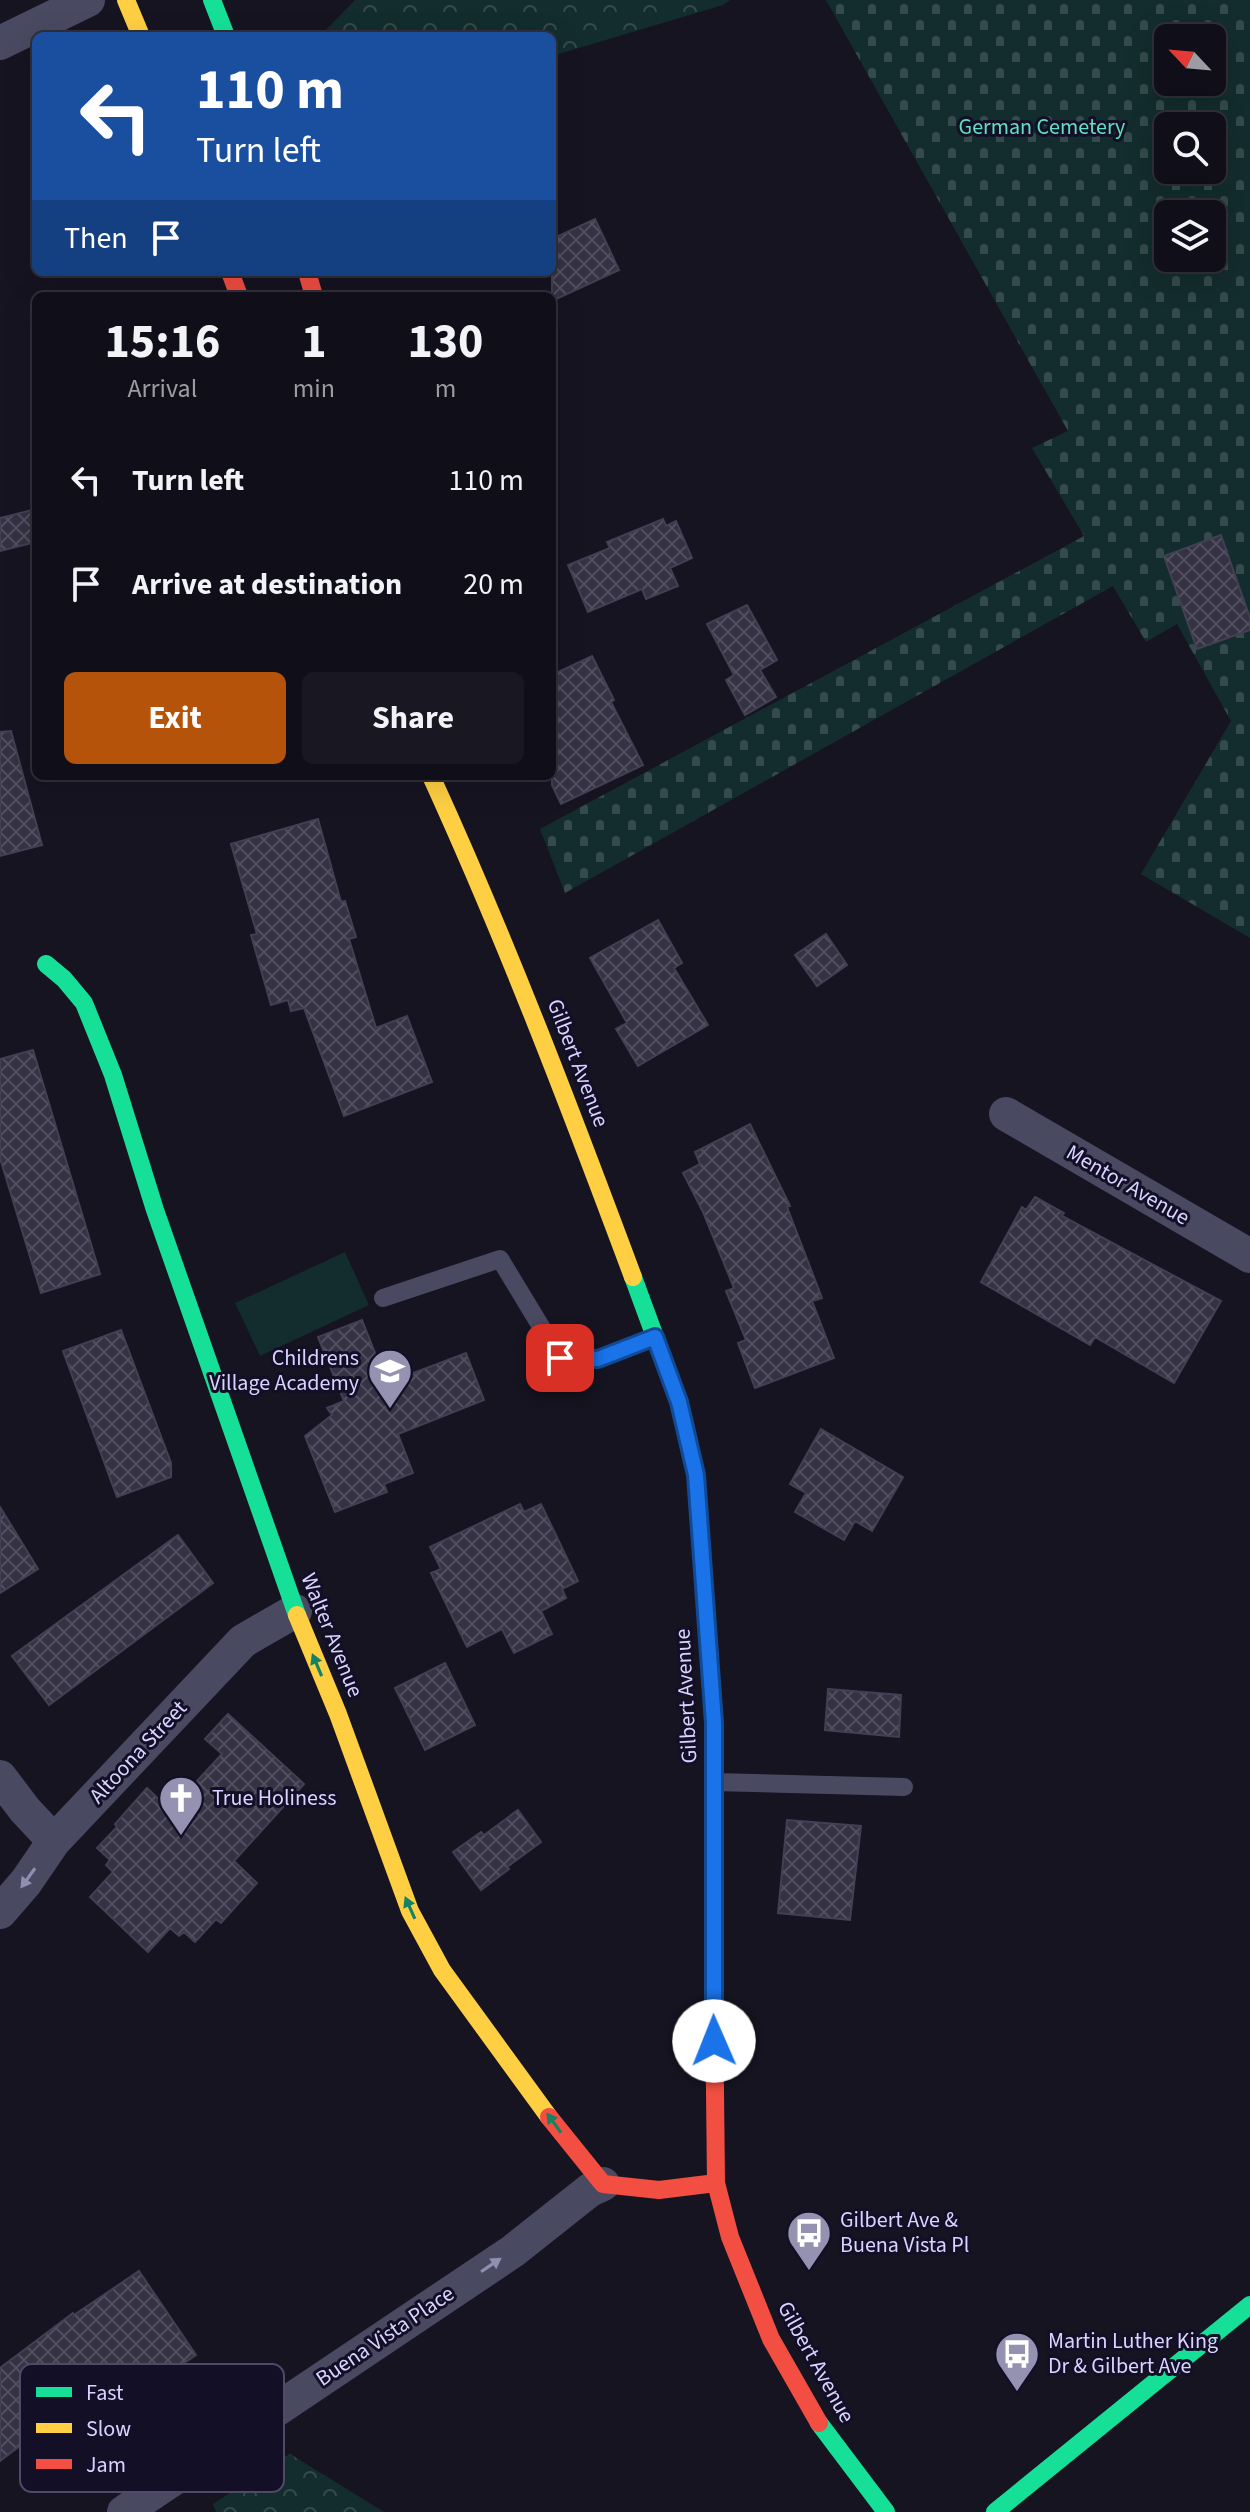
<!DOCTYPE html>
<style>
:root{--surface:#100f19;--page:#191822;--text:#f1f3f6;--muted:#9c9ca2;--line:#302f38;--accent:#b45309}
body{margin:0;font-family:"Source Sans 3",sans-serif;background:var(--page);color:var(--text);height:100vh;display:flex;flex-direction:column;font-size:30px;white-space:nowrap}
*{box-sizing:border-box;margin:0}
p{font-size:26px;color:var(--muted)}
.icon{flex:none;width:44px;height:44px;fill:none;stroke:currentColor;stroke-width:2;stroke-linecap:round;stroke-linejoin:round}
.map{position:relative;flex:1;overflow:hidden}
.panel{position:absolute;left:32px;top:292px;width:524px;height:488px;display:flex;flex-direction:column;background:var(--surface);border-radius:12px;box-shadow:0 8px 32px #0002,0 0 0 2px var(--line)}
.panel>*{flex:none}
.top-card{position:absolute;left:32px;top:32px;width:524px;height:244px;border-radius:12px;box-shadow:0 8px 32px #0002,0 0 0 2px var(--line);background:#1a4fa0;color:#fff;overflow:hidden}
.needle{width:52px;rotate:296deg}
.buttons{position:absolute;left:1154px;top:24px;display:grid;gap:16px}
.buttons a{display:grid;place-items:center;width:72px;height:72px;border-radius:12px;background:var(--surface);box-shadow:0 8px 32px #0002,0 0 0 2px var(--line);font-size:40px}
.pin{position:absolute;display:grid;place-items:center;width:68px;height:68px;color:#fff;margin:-34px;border-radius:16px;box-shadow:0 4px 12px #0006}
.me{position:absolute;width:88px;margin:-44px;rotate:359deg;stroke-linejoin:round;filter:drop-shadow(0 0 6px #0008)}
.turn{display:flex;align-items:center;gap:28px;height:168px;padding:0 32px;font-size:36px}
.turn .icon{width:104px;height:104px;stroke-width:2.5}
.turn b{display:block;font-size:56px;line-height:68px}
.then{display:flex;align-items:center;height:76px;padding:0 32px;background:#0003;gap:16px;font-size:30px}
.eta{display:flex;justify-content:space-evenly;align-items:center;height:136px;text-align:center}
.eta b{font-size:48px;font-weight:700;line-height:56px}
.cta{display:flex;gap:16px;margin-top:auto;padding:16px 32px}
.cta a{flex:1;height:92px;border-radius:12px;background:var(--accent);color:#fff;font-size:32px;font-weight:700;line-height:92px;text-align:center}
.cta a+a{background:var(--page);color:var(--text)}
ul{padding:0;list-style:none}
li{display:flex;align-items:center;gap:24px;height:104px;padding:0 32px}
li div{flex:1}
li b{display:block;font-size:30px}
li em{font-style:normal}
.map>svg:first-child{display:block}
.forest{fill:url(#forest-crowns)}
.cemetery{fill:url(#cemetery-stones);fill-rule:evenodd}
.park{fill:#132c2d}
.building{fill:url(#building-cross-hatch);stroke:#433f54;stroke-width:2}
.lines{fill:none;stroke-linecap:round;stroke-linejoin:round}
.lane{stroke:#4a4962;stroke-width:18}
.street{stroke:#4a4962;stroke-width:34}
.fast{stroke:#16e098;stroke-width:18}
.slow{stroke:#ffcf43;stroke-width:18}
.jam{stroke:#f24e42;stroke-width:18}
.oneway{fill:#158265}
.oneway2{fill:#928eb0}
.route-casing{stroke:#114b97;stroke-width:20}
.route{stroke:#1a73e8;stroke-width:14}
.labels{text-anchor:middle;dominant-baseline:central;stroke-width:6;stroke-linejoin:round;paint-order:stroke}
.park-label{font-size:22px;fill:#5fe0c0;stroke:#130f26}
.street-label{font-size:22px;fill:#d9d4ff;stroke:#130f26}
.poi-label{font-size:22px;fill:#d9d4ff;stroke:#130f26;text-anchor:start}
.key{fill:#130f26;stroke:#4e4a67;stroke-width:2}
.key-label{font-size:22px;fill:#d9d4ff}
</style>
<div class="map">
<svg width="1250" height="2512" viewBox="0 0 1250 2512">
<defs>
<pattern id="forest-crowns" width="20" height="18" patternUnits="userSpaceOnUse" patternTransform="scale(2)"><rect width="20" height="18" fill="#132c2d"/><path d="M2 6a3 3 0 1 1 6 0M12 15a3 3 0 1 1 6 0" fill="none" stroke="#354a4c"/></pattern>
<pattern id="cemetery-stones" width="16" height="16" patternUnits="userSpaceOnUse" patternTransform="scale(2)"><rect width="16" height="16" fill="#132c2d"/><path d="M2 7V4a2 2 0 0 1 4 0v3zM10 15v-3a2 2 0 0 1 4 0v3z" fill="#354a4c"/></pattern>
<pattern id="building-cross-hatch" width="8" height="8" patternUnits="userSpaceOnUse" patternTransform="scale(2)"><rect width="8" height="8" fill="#343243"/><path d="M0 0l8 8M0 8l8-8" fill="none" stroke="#514f5f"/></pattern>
</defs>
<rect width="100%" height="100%" fill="#161421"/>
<path class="forest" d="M 355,0 L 730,0 L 723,5 L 552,56 L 552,36 L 320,36 Z
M 290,2454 L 384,2512 L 216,2512 L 213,2504 Z"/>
<path class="cemetery" d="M 826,0 L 1250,0 L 1250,938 L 1141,874 L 1231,721 L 1177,624 L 1146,642 L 1113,586 L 565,893 L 540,829 L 1084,536 L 1032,448 L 1068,431 ZM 1168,38 L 1212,38 L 1212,82 L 1168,82 ZM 1168,126 L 1212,126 L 1212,170 L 1168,170 ZM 1168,214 L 1212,214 L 1212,258 L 1168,258 Z"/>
<path class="park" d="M 345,1252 L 369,1305 L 260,1356 L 235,1303 Z"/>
<path class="building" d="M 595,219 L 619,270 L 552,301 L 552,239 Z
M 36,509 L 36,542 L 0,551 L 0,518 Z
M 663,519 L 666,526 L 676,521 L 692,558 L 670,568 L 678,586 L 646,599 L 642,589 L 588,612 L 568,565 L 610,548 L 607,542 Z
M 1221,535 L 1250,618 L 1250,630 L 1197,649 L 1164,556 Z
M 747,605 L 777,660 L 760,670 L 776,697 L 745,715 L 726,680 L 734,675 L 707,624 Z
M 592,656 L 614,700 L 611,702 L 643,765 L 561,804 L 552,785 L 552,675 Z
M 11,731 L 42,845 L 0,856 L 0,732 Z
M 318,819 L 341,902 L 345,901 L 356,937 L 349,939 L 376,1028 L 407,1016 L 432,1082 L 344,1116 L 304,1008 L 291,1011 L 288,1000 L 271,1005 L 251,935 L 257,934 L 231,844 Z
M 658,920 L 682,963 L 674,968 L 708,1025 L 638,1066 L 616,1029 L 627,1023 L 590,958 Z
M 826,934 L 847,965 L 817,986 L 795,955 Z
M 33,1050 L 100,1274 L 41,1293 L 0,1158 L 0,1059 Z
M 750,1124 L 790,1206 L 787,1207 L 822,1298 L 812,1301 L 834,1358 L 755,1388 L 738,1343 L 746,1340 L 726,1291 L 734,1288 L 703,1212 L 683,1173 L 700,1164 L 695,1152 Z
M 1035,1197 L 1064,1213 L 1062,1216 L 1221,1301 L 1174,1383 L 1095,1337 L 1090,1345 L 981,1282 L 1022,1207 L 1026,1210 Z
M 362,1320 L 387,1383 L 466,1353 L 484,1400 L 398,1434 L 413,1473 L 384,1484 L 387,1492 L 335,1512 L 305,1436 L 332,1415 L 327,1408 L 344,1401 L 318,1337 Z
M 121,1330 L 171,1463 L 171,1477 L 117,1497 L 63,1351 Z
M 821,1429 L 903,1477 L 872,1531 L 855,1521 L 844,1540 L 795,1512 L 806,1493 L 790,1484 Z
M 520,1504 L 524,1512 L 541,1504 L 578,1581 L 562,1589 L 566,1598 L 541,1611 L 552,1634 L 514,1653 L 502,1629 L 467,1647 L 431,1573 L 441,1569 L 430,1547 Z
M 0,1507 L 38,1569 L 0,1593 Z
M 178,1535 L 213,1583 L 49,1705 L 12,1656 Z
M 445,1663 L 475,1725 L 425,1750 L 395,1688 Z
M 828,1689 L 901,1695 L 899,1737 L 825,1730 Z
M 228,1714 L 304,1784 L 234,1861 L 257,1883 L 221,1923 L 216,1919 L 195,1942 L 184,1932 L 179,1936 L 170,1928 L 148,1952 L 90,1897 L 113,1872 L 106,1865 L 110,1860 L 97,1848 L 117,1827 L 115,1824 L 147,1788 L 170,1810 L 222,1754 L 205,1739 Z
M 518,1810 L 541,1842 L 507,1867 L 509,1869 L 481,1890 L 453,1852 L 481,1832 L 484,1835 Z
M 787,1820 L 861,1826 L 850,1920 L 778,1913 Z
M 139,2271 L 196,2355 L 156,2382 L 154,2378 L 80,2430 L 66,2411 L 0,2461 L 0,2368 L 73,2313 L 74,2315 Z"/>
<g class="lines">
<path class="lane" d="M 383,1298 L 500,1259 L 560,1358 L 598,1359 L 655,1337
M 713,1782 L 904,1787"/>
<path class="street" d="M 0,43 L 88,0
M 1006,1114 L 1250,1256
M 0,1777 L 25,1810 L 54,1841
M 0,1912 L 26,1882 L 54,1841 L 243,1641 L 295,1611
M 124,2512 L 513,2251 L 590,2190 L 603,2184"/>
<path class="fast" d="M 212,0 L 226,36
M 46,964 L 64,979 L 84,1003 L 113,1075 L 155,1210 L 297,1615
M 633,1277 L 679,1402 L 696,1475 L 714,1723 L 713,1907
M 819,2423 L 886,2512
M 995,2512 L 1250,2305"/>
<path class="slow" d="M 126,0 L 141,36
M 431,776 C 506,940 570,1108 633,1277
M 297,1615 L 338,1714 L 410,1911 L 442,1970 L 549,2117"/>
<path class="jam" d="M 230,272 L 239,296
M 307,272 L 314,296
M 713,1907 L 716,2183 L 730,2237 L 771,2339 L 819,2423
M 549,2117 L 603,2184 L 659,2190 L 716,2183"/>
</g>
<defs><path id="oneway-solid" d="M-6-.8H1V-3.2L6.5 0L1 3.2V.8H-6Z" transform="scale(2)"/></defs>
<g class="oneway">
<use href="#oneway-solid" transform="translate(317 1665) rotate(-113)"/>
<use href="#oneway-solid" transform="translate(410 1908) rotate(-114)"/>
<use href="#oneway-solid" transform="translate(554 2123) rotate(-126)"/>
</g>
<g class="oneway2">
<use href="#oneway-solid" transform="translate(28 1878) rotate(126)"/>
<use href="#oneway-solid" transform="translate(491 2265) rotate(-34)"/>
</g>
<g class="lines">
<g class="route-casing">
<path id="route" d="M 560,1358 L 598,1359 L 655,1337 L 679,1402 L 696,1475 L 714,1723 L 714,2041"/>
</g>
<use href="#route" class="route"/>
</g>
<defs>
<g id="school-pin" transform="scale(2.3)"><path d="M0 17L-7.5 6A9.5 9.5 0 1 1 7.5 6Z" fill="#9591b1" stroke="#130f26"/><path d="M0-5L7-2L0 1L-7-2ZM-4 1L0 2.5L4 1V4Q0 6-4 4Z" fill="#fff"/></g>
<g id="church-pin" transform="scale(2.3)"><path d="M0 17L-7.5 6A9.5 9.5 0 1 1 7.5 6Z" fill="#9591b1" stroke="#130f26"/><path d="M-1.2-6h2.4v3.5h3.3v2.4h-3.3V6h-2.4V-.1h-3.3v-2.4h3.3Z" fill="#fff"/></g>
<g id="bus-pin" transform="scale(2.3)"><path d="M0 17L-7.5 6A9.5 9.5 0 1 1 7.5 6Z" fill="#9591b1" stroke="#130f26"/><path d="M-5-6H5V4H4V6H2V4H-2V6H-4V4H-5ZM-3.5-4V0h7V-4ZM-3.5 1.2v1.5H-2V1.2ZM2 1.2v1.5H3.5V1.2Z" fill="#fff"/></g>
</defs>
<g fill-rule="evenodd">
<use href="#school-pin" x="390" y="1371"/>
<use href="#church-pin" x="181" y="1798"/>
<use href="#bus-pin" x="809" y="2233"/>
<use href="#bus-pin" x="1017" y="2354"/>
</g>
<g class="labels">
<g class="park-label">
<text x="1042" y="127">German Cemetery</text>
</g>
<g class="street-label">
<text transform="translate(578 1063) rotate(69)">Gilbert Avenue</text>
<text transform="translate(1128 1185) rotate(30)">Mentor Avenue</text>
<text transform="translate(332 1635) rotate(68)">Walter Avenue</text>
<text transform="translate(686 1696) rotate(-93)">Gilbert Avenue</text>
<text transform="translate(138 1752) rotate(-47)">Altoona Street</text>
<text transform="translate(385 2336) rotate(-34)">Buena Vista Place</text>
<text transform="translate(816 2362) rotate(61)">Gilbert Avenue</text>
</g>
<g class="poi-label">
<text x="359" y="1358" text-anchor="end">Childrens<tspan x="359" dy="25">Village Academy</tspan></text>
<text x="212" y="1798">True Holiness</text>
<text x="840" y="2220">Gilbert Ave &amp;<tspan x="840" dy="25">Buena Vista Pl</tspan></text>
<text x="1048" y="2341">Martin Luther King<tspan x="1048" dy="25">Dr &amp; Gilbert Ave</tspan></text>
</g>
</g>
<rect x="20" y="2364" width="264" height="128" rx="12" class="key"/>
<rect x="36" y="2387" width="36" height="10" fill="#16e098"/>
<rect x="36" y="2423" width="36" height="10" fill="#ffcf43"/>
<rect x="36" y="2459" width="36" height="10" fill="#f24e42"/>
<g class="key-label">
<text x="86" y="2400">Fast</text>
<text x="86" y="2436">Slow</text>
<text x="86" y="2472">Jam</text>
</g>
</svg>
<div class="buttons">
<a><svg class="needle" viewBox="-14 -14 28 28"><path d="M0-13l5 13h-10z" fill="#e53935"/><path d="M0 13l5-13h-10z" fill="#9c9ca2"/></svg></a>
<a><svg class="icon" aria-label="search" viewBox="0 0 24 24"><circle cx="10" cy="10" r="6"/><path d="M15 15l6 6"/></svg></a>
<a><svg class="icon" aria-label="layers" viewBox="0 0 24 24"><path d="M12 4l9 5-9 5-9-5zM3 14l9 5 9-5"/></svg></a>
</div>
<div class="pin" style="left:560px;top:1358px;background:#d93025"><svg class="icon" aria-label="arrive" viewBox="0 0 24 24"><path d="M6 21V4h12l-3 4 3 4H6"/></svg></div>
<svg class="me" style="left:714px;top:2041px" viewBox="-20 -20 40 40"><circle r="19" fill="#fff"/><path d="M0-13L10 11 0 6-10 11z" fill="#1a73e8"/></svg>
<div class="top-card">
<div class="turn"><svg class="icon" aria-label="left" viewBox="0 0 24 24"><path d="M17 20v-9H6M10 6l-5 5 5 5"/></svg><div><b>110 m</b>Turn left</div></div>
<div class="then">Then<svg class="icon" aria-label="arrive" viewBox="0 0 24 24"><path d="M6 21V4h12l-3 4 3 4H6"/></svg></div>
</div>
<section class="panel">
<div class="eta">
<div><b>15:16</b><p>Arrival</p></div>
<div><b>1</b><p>min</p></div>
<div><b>130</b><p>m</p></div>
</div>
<ul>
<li><svg class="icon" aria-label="left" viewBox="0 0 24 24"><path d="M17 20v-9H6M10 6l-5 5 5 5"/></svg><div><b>Turn left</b></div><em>110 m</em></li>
<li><svg class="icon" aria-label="arrive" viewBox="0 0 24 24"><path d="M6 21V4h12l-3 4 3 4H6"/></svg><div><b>Arrive at destination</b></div><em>20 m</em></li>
</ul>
<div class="cta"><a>Exit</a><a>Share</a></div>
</section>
</div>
